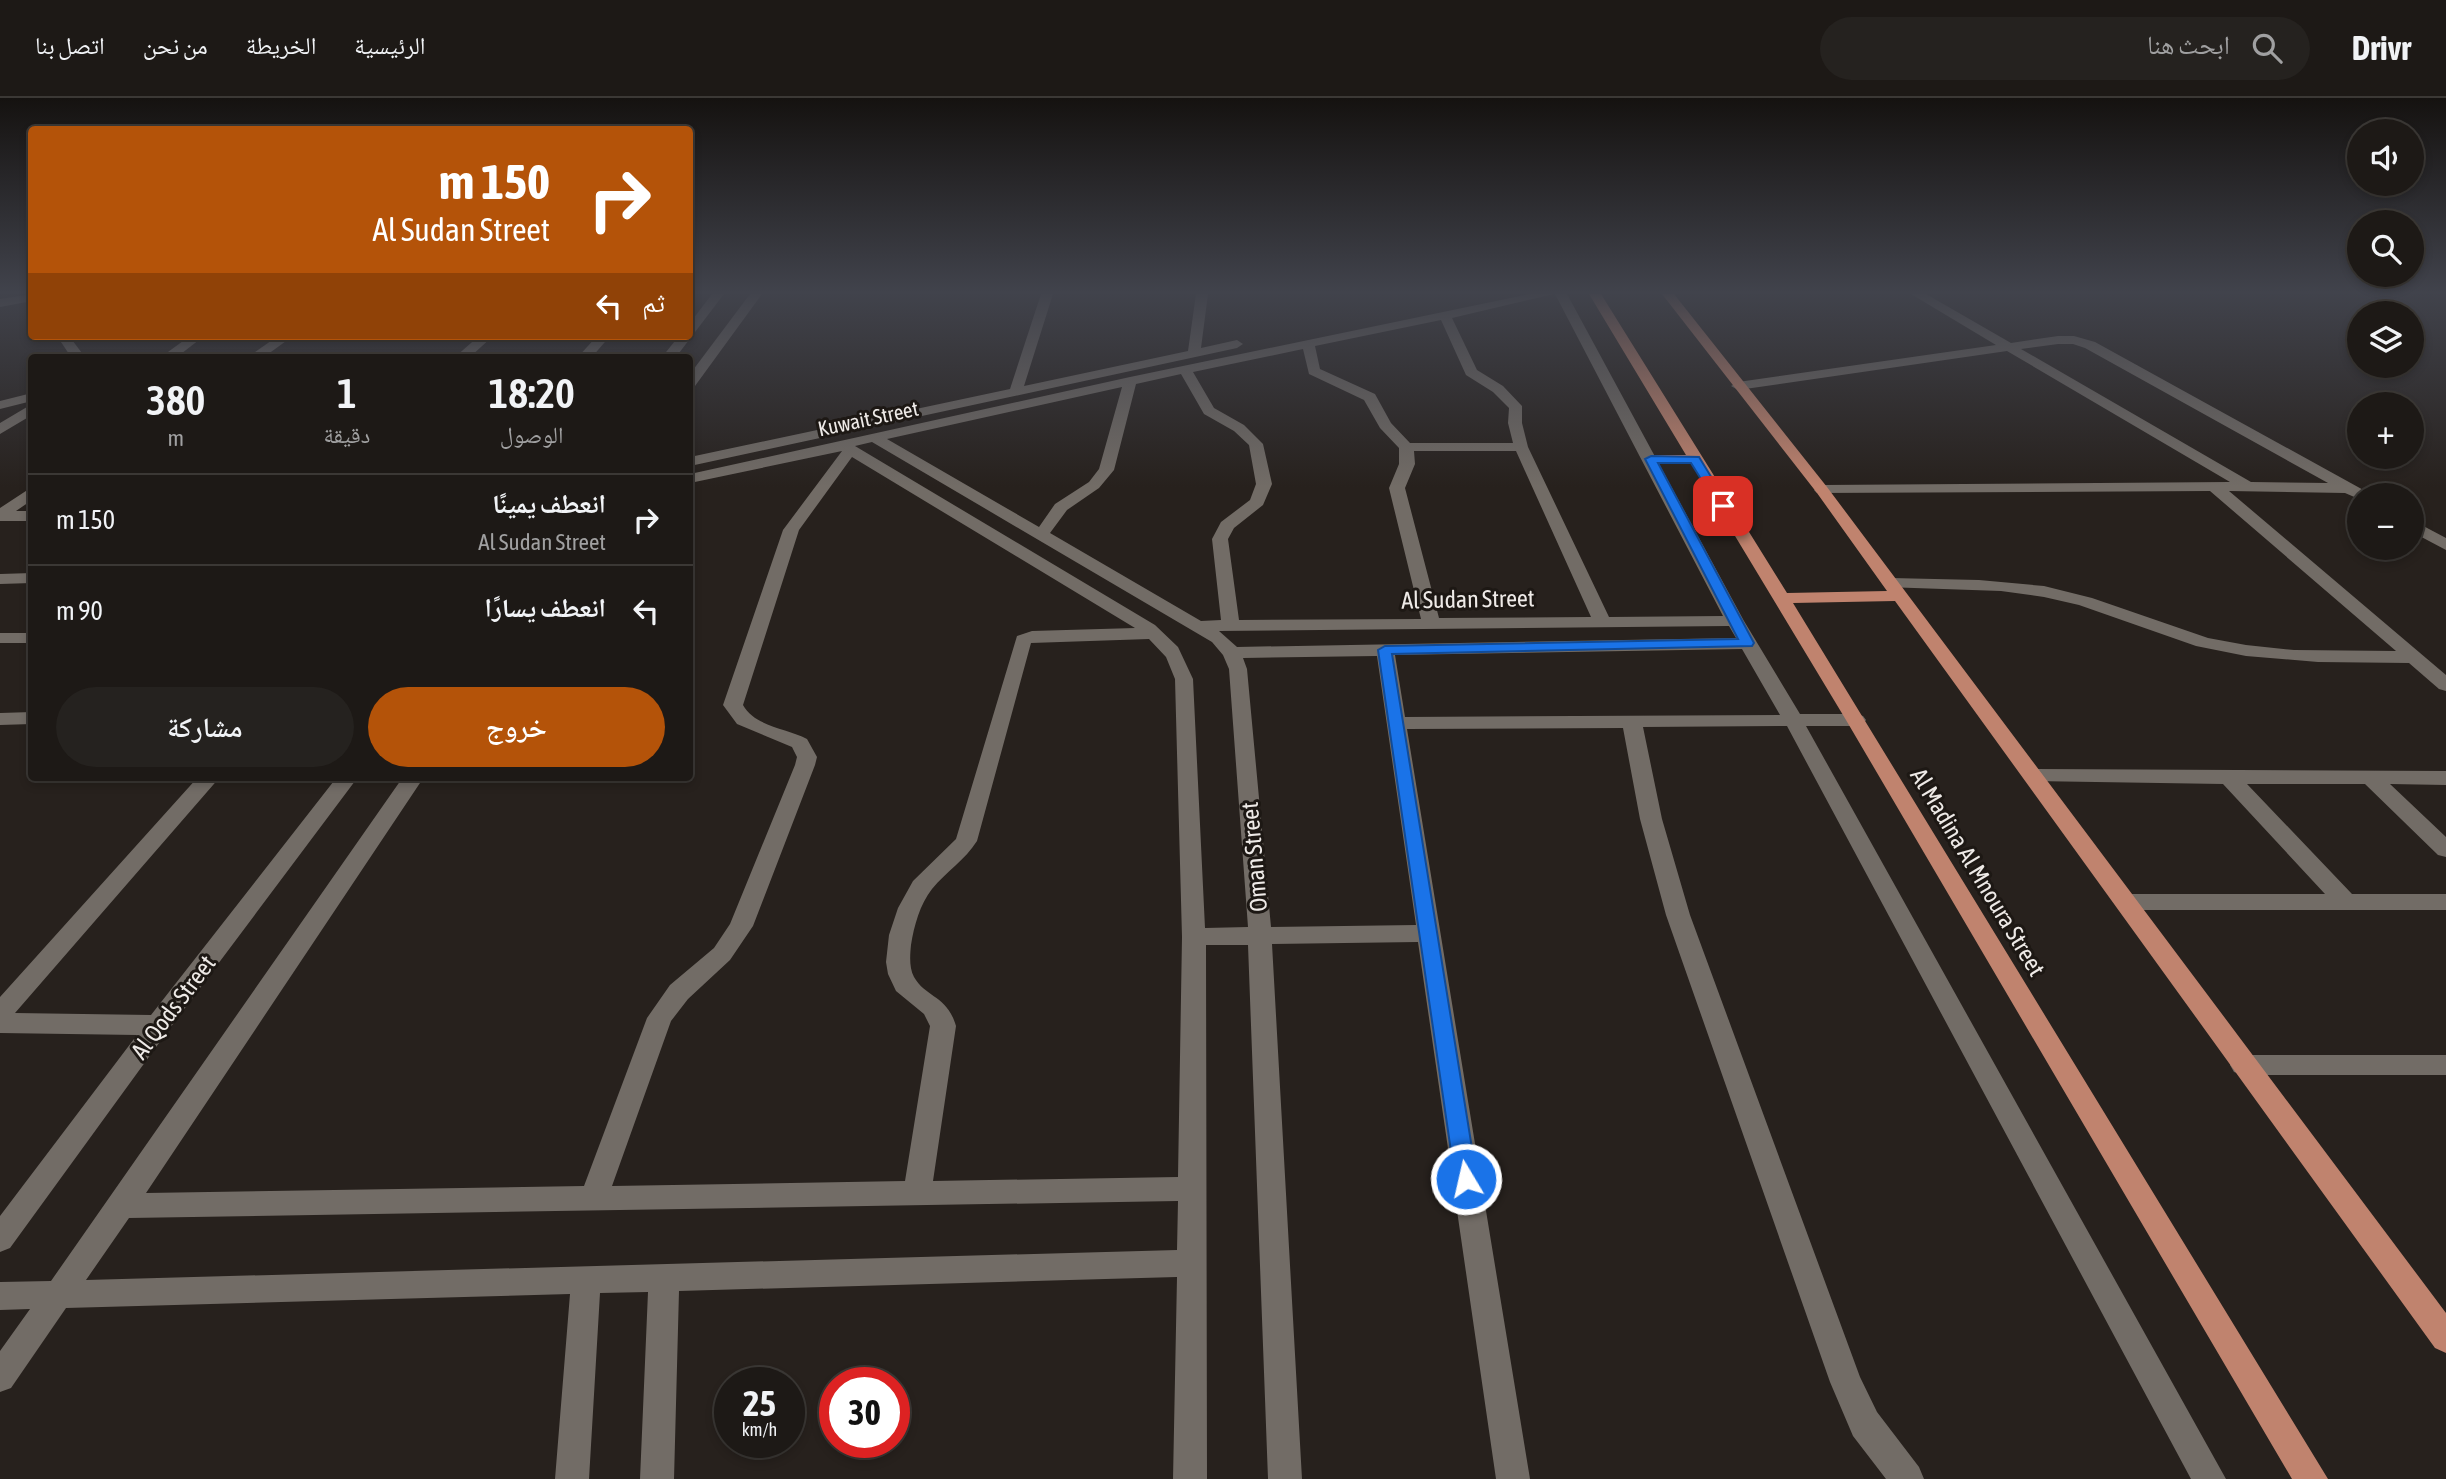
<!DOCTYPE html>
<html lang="ar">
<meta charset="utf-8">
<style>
:root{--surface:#1d1916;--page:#25221f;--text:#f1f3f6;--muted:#a0a0a1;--line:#3b3835;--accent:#b45309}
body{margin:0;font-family:"Asap Condensed","Noto Naskh Arabic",sans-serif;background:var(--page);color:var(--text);direction:rtl;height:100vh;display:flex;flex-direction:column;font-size:26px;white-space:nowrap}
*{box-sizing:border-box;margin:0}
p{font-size:23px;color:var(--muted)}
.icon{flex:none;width:38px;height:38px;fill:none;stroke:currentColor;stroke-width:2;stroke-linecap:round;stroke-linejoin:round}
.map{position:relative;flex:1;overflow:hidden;direction:ltr}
.sheet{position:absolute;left:28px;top:256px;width:665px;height:427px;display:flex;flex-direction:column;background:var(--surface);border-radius:7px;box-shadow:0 4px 10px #0003,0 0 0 2px var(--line);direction:rtl}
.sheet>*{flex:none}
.top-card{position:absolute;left:28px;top:28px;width:665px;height:214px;border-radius:7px;box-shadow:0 4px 10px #0003,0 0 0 2px var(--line);direction:rtl;background:#b45309;color:#fff;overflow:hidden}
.fabs{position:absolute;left:2347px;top:21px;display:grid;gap:14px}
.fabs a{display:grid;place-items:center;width:77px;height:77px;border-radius:50%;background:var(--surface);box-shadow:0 4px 10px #0003,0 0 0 2px var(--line);font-size:35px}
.speed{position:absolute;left:714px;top:1269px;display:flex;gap:14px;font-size:35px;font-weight:700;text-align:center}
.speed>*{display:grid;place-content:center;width:91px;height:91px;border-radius:50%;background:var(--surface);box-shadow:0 4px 10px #0003,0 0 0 2px var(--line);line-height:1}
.speed small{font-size:18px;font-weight:400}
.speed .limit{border:10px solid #d22;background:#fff;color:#111}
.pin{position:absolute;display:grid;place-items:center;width:60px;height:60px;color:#fff;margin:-30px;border-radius:14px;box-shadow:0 4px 10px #0006}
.me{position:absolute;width:77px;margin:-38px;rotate:351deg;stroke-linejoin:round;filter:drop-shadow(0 0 5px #0008)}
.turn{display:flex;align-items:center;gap:24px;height:147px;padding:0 28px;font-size:32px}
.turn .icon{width:91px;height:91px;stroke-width:2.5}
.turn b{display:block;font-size:49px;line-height:60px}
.then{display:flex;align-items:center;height:66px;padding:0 28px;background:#0003;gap:14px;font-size:26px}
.eta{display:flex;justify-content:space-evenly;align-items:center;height:119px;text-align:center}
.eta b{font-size:42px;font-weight:600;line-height:49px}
.action{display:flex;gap:14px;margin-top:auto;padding:14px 28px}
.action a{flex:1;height:80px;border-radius:42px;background:var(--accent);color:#fff;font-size:28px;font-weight:600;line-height:80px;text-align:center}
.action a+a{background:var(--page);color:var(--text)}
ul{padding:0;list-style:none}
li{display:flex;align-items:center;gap:21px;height:91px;padding:0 28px;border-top:2px solid var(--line)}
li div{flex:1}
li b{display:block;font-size:26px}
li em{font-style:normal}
header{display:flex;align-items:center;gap:42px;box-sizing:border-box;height:98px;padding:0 35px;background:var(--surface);border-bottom:2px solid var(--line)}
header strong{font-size:33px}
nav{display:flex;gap:38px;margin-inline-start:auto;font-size:24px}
.search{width:490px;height:63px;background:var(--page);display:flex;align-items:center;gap:18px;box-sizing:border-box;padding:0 24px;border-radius:38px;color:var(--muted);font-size:26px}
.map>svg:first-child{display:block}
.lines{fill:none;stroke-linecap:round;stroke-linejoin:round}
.minor{fill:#726c66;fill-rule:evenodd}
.major{fill:#c0836e;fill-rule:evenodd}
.route{fill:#1a73e8;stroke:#114b97;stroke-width:2}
.labels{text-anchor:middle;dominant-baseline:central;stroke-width:6;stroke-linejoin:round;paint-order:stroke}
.far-street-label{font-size:21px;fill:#eeeae7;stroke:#1d1814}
.street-label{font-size:24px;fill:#eeeae7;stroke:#1d1814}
</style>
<header>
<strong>Drivr</strong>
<div class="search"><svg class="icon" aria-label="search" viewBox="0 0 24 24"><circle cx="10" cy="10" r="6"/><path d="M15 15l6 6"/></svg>ابحث هنا</div>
<nav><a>الرئيسية</a><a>الخريطة</a><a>من نحن</a><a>اتصل بنا</a></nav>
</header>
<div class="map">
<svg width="2446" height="1381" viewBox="0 0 2446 1381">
<rect width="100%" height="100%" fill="#27211d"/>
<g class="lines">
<path class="minor" d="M 32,196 L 32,203 L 0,209 L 0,201 Z
M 712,196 L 724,196 L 676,259 L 662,259 L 679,238 L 690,238 L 690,225 Z
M 750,196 L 762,196 L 695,288 L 690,289 L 690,276 Z
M 1041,196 L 1053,196 L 1024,288 L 1188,253 L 1196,196 L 1208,196 L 1201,250 L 1237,242 L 1243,246 L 1237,250 L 690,368 L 690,359 L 1010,291 Z
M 1530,196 L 1554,196 L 1452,220 L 1477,272 L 1503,288 L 1522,308 L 1522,325 L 1528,349 L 1609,519 L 1723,518 L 1555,196 L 1567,196 L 1744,523 L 1800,616 L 1856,616 L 1863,618 L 1866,622 L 1863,626 L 1856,628 L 1806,628 L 2226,1381 L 2191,1381 L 1787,628 L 1643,629 L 1662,721 L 1690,817 L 1860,1279 L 1877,1314 L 1919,1369 L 1924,1381 L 1886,1381 L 1853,1338 L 1830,1284 L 1666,817 L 1640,721 L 1623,630 L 1407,631 L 1530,1381 L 1496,1381 L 1418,844 L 1272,846 L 1302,1381 L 1268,1381 L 1248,847 L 1206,847 L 1207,1381 L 1173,1381 L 1177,1179 L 679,1193 L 674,1381 L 640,1381 L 648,1194 L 600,1195 L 589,1381 L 555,1381 L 570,1196 L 66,1210 L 11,1290 L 0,1294 L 0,1253 L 30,1211 L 0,1212 L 0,1184 L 51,1183 L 403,679 L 424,679 L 146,1095 L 584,1088 L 647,920 L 670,887 L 714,850 L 730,826 L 795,667 L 797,659 L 792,649 L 737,626 L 723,607 L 783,432 L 842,353 L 690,385 L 690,376 L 1130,279 ZM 1441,222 L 1466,277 L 1493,294 L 1509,310 L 1508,325 L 1513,345 L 1410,345 L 1391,325 L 1375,296 L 1320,271 L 1315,248 ZM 1303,251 L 1309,276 L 1364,302 L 1380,330 L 1399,350 L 1399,366 L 1389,390 L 1421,521 L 1239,522 L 1228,441 L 1234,430 L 1263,407 L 1272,386 L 1263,346 L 1244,327 L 1214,310 L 1193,274 ZM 1181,276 L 1204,316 L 1234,333 L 1249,347 L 1256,386 L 1250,402 L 1221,424 L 1212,441 L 1221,522 L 1201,523 L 1050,435 L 1067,412 L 1099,390 L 1114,372 L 1136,286 ZM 1122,289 L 1099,371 L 1089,384 L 1055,406 L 1039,429 L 887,341 ZM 872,344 L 1212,544 L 1223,557 L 1229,571 L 1248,829 L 1205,830 L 1193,581 L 1178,549 L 1155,527 L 855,348 ZM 1414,353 L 1516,353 L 1591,519 L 1439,520 L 1405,390 L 1415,366 ZM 852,359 L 1135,530 L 1032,533 L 1017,538 L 956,741 L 913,783 L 898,810 L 889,837 L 886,864 L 888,876 L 896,893 L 924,916 L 930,928 L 905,1083 L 612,1088 L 671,923 L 688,901 L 730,862 L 753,828 L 815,667 L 817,659 L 807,641 C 787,630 755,629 743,607 L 799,432 ZM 1729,528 L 1736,540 L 1237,549 L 1219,533 ZM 1149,541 L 1166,559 L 1175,581 L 1182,839 L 1178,1079 L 933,1083 L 956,928 C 947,897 926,900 914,879 C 909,870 910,857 911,847 C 914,828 920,806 932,791 C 946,774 965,762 977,743 L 1031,545 ZM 1742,551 L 1780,617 L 1405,619 L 1395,557 ZM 1377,558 L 1416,827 L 1271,829 L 1247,571 L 1243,560 ZM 1178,1103 L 1177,1152 L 86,1182 L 129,1120 Z
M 1911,196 L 1926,196 L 2011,245 L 2058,238 L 2074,238 L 2095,244 L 2367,394 L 2369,397 L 2359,397 L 2359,401 L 2345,395 L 2229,393 L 2446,577 L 2446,593 L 2439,591 L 2409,565 L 2318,564 L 2246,558 L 2196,548 L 2079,507 L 2044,499 L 2001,493 L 1885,489 L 1882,485 L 1891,480 L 1979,482 L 2044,488 L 2092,500 L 2208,540 L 2246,547 L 2294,552 L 2396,553 L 2210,393 L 1817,395 L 1814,392 L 1822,387 L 2230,384 L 2007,253 L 1738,292 L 1731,288 L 1738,284 L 1996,247 ZM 2058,246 L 2073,246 L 2085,250 L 2328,385 L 2251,384 L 2021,251 Z
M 57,238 L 69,238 L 85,259 L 71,259 Z
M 190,238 L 204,238 L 177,259 L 161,259 Z
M 278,238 L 293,238 L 264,259 L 248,259 Z
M 479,238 L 493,238 L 470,259 L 455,259 Z
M 597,238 L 610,238 L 592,259 L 578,259 Z
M 32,295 L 32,303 L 0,311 L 0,303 Z
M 32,306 L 32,317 L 0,336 L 0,325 Z
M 32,389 L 32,402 L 16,413 L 32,413 L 32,423 L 0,423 L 0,410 Z
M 2412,422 L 2446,440 L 2446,452 L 2412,434 Z
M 32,475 L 32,485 L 0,486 L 0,476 Z
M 0,535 L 32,535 L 32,545 L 0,545 Z
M 32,614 L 32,626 L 0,627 L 0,615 Z
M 2035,671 L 2446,673 L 2446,687 L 2390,686 L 2446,739 L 2446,759 L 2438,757 L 2365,686 L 2247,686 L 2352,796 L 2446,796 L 2446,812 L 2126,812 L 2118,810 L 2114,804 L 2118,798 L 2126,796 L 2325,796 L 2223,686 L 2028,683 L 2025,678 L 2028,673 Z
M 198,679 L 220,679 L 15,915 L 151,917 L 337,679 L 358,679 L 167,934 L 10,1150 L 0,1154 L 0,1118 L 137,937 L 0,935 L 0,899 Z
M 2243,957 L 2446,957 L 2446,977 L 2243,977 L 2234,974 L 2230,967 L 2234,960 Z"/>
<path class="major" d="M 1589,196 L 1601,196 L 1787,495 L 1887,493 L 1817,395 L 1662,196 L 1674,196 L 1827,389 L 2446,1215 L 2446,1255 L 2435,1250 L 1895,503 L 1793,505 L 2328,1381 L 2292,1381 L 1846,622 L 1691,365 L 1651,365 L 1644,361 L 1651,357 L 1686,357 Z"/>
</g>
<linearGradient id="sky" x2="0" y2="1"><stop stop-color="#151210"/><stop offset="0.5" stop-color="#41434c"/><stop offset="1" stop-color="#41434c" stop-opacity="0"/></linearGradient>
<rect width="2446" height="389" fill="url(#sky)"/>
<path class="route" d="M 1651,358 L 1699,359 L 1729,408 L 1719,410 L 1691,365 L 1658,365 L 1754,545 L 1752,548 L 1392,556 L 1477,1081 L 1474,1087 L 1466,1090 L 1459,1087 L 1455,1081 L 1378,552 L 1385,548 L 1738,541 L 1645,361 Z"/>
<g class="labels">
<g class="far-street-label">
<text transform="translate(868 320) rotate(-12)">Kuwait Street</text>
</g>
<g class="street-label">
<text transform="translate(1468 501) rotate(-1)">Al Sudan Street</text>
<text transform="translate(1254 759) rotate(-95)">Oman Street</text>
<text transform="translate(1978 774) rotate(59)">Al Madina Al Mnoura Street</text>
<text transform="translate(173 909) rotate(-53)">Al Qods Street</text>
</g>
</g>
</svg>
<div class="fabs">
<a><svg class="icon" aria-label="sound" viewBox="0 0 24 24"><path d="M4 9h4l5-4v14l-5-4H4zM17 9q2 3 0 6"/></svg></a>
<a><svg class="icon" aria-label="search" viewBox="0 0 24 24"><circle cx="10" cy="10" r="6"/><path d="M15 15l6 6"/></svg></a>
<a><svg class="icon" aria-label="layers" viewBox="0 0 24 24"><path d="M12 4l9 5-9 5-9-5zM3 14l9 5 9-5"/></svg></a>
<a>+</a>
<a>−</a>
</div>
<div class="speed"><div>25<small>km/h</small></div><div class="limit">30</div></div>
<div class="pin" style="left:1723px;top:408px;background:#d93025"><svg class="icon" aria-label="arrive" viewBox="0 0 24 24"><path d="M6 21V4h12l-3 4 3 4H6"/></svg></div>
<svg class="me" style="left:1466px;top:1081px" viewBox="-20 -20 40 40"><circle r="17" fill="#1a73e8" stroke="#fff" stroke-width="3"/><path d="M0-11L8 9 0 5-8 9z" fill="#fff"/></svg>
<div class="top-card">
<div class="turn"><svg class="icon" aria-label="right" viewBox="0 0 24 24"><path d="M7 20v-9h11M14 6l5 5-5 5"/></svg><div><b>150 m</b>Al Sudan Street</div></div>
<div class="then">ثم<svg class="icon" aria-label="left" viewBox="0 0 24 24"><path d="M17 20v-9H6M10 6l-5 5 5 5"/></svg></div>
</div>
<section class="sheet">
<div class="eta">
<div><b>18:20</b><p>الوصول</p></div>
<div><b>1</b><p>دقيقة</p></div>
<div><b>380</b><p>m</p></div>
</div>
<ul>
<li><svg class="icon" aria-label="right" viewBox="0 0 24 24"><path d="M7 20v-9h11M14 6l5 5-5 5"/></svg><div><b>انعطف يمينًا</b><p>Al Sudan Street</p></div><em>150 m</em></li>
<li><svg class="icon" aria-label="left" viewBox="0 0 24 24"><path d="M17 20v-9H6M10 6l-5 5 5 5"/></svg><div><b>انعطف يسارًا</b></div><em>90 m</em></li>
</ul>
<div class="action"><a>خروج</a><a>مشاركة</a></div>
</section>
</div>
